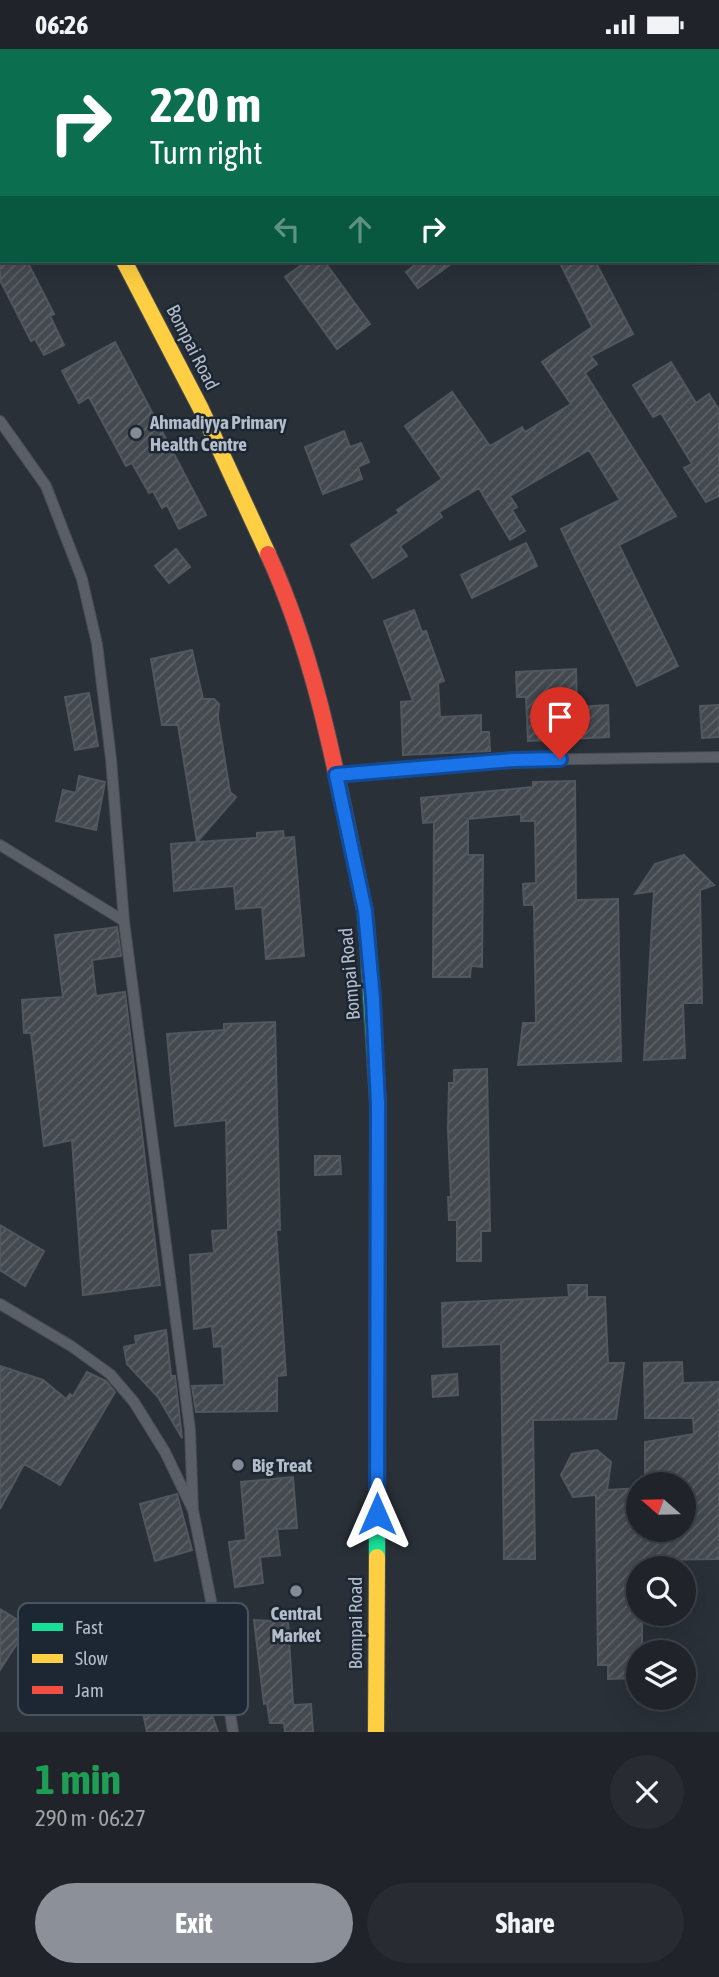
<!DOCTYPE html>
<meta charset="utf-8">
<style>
:root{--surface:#20242a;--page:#282c32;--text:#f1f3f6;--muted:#a2a4a8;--line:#3d4147;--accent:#8c9099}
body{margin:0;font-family:"Asap Condensed",sans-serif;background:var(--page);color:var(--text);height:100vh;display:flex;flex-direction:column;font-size:26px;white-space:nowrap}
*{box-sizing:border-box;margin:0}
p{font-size:23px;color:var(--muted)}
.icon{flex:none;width:38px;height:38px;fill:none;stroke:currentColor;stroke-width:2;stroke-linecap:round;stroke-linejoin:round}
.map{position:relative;height:1683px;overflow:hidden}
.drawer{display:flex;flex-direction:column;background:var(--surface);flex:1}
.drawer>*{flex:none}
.banner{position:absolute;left:0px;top:0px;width:719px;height:214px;box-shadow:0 7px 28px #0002,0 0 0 2px var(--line);background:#0b6e4f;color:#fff;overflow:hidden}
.needle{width:46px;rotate:290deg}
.fabs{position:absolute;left:626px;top:1423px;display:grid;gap:14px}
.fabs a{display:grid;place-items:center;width:70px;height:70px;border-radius:50%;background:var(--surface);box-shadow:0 7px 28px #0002,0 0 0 2px var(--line);font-size:35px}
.pin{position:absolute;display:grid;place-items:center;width:60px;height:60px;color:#fff;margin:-72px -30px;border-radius:50% 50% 50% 0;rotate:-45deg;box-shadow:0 0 7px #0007}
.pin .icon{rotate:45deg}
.me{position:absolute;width:77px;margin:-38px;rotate:0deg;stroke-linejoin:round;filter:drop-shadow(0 0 5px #0008)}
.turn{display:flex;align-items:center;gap:24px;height:147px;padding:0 35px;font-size:32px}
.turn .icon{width:91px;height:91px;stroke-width:2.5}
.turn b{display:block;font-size:49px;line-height:60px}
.lanes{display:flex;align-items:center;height:66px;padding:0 35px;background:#0003;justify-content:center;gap:35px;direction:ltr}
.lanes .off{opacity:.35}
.round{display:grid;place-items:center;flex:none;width:74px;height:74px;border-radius:37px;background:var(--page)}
.overview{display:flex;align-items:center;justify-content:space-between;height:119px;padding:0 35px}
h1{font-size:42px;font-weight:700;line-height:52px;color:#1e9e55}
.primary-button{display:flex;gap:14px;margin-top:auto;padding:14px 35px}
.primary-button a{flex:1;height:80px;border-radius:42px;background:var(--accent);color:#fff;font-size:28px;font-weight:700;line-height:80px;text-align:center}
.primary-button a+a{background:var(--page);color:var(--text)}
.status{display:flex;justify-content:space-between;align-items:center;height:49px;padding:0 35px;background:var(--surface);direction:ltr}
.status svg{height:19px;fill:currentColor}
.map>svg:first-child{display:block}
.building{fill:url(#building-hatch);stroke:#52575f;stroke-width:2}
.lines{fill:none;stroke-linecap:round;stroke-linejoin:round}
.lane-casing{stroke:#484c53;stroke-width:12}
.fast-casing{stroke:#484c53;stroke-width:18}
.slow-casing{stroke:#484c53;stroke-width:18}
.jam-casing{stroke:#484c53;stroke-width:18}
.lane{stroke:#5a5e66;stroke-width:10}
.fast{stroke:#16e098;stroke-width:16}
.slow{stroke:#ffcf43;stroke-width:16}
.jam{stroke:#f24e42;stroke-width:16}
.route-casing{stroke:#114b97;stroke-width:18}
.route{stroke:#1a73e8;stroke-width:12}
.poi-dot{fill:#848b96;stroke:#1d2633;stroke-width:2.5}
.labels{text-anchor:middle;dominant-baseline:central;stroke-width:5;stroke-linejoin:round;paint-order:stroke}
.street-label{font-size:19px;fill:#b4bcc9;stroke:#1d2633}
.poi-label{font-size:19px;font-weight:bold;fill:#b4bcc9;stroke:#1d2633;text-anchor:start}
.key{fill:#1d2633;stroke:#4a5360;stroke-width:2}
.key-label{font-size:19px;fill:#b4bcc9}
</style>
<div class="status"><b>06:26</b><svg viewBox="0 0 49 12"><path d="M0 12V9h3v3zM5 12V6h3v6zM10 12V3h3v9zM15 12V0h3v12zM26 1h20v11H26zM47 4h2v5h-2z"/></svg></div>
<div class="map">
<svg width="719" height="1683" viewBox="0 0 719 1683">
<defs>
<pattern id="building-hatch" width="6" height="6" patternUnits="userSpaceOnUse" patternTransform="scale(1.75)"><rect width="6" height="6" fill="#444950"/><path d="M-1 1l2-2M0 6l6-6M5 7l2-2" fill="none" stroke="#5d6168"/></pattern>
</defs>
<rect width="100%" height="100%" fill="#2a3038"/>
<path class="building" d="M 0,212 L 27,212 L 54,265 L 50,267 L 64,296 L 44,306 L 35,290 L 31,292 L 0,231 Z
M 307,212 L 324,212 L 370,275 L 337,300 L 285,228 Z
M 420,212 L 455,212 L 418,239 L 406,223 Z
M 559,212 L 595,212 L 633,285 L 591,307 L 597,315 L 585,324 L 676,467 L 619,496 L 678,617 L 637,637 L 561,480 L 620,451 L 589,401 L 510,447 L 517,458 L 512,461 L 525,482 L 510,491 L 479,439 L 439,463 L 442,468 L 400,497 L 407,507 L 373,529 L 351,496 L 399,464 L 397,461 L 442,430 L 405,377 L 452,343 L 490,397 L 522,378 L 525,383 L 571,355 L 542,313 L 592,278 Z
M 115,293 L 206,466 L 179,480 L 167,456 L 162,459 L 153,442 L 149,444 L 132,414 L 126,417 L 89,348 L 79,354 L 62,322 Z
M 671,313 L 696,354 L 709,345 L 719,361 L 719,447 L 706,453 L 684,419 L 692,415 L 661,364 L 653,368 L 633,336 Z
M 344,382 L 350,398 L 361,394 L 369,413 L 358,418 L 362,430 L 323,445 L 305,398 Z
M 526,494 L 537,517 L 472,549 L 461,526 Z
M 176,500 L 190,518 L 169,534 L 155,517 Z
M 414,561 L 422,583 L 426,582 L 444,632 L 438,634 L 440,668 L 481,666 L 481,683 L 489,683 L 490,702 L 403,706 L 401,653 L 413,652 L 384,572 Z
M 192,601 L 203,650 L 214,650 L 219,655 L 218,669 L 230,743 L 236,748 L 197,793 L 257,789 L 257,784 L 283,782 L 284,789 L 294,788 L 304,907 L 266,910 L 262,858 L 236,860 L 234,837 L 174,842 L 171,795 L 197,793 L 178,676 L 162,676 L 151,610 Z
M 576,620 L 577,658 L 608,656 L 609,688 L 528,692 L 526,648 L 517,648 L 516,623 Z
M 89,644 L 98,697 L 75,701 L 65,648 Z
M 719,656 L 719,688 L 702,689 L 700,657 Z
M 79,727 L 105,733 L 96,781 L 56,772 L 63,741 L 76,744 Z
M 575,732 L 576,851 L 618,850 L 621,1012 L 518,1016 L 523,974 L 536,974 L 534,856 L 524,856 L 523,835 L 536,834 L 535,772 L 521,772 L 521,765 L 468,770 L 468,806 L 483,806 L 482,918 L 471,917 L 470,928 L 433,928 L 434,773 L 423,774 L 421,749 L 533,738 L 533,733 Z
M 684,806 L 714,836 L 700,841 L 702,954 L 683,954 L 685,1009 L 644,1011 L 654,842 L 635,845 L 655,815 Z
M 117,878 L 121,907 L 92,911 L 96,947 L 125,943 L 160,1236 L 83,1246 L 72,1091 L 44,1097 L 31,984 L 24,984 L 22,951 L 63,948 L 55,886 Z
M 275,973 L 280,1181 L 276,1181 L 286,1326 L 277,1327 L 277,1362 L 196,1363 L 192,1337 L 224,1336 L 222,1297 L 214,1298 L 212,1277 L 194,1280 L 190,1206 L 214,1204 L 212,1182 L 228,1181 L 226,1071 L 175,1077 L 167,985 L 224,981 L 224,975 Z
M 487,1020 L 490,1182 L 481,1182 L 481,1212 L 457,1212 L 457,1171 L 449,1171 L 448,1148 L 451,1148 L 448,1080 L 449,1034 L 454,1034 L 454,1021 Z
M 315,1107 L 340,1107 L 341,1125 L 315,1126 Z
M 0,1176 L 44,1202 L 25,1237 L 0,1221 Z
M 568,1236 L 587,1236 L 587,1248 L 605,1248 L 608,1314 L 624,1314 L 616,1370 L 533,1371 L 535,1510 L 504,1510 L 501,1295 L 443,1298 L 442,1254 L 569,1248 Z
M 166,1281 L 171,1327 L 175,1327 L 182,1389 L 158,1348 L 127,1315 L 124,1298 L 136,1295 L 135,1287 Z
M 682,1313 L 683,1334 L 719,1333 L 719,1510 L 641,1511 L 641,1519 L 639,1519 L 639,1564 L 642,1564 L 642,1603 L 639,1603 L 637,1629 L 608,1630 L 608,1616 L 598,1616 L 596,1446 L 573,1448 L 561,1426 L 572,1405 L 597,1401 L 611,1413 L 607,1441 L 639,1439 L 639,1480 L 684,1480 L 684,1435 L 645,1435 L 645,1393 L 694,1385 L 693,1369 L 645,1369 L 644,1314 Z
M 0,1317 L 43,1331 L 66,1350 L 70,1345 L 73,1347 L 87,1323 L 106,1332 L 115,1343 L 60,1436 L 24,1415 L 0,1460 Z
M 457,1325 L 458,1346 L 433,1348 L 432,1327 Z
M 293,1428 L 297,1479 L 277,1480 L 280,1506 L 260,1508 L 263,1534 L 235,1538 L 229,1493 L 246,1491 L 241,1433 Z
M 177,1445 L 192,1501 L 155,1512 L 140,1455 Z
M 0,1560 L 28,1577 L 0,1621 Z
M 254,1571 L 288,1573 L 293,1656 L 311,1655 L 313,1683 L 285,1683 L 284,1674 L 270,1674 L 267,1654 L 264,1655 Z
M 181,1594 L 184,1608 L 191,1606 L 218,1683 L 147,1683 L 133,1616 L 156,1611 L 153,1600 Z"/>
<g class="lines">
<g class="lane-casing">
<path id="lane" d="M 0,372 L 46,437 L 82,530 L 97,595 L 111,710 L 124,872 L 190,1381 L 193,1461
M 339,725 L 513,711 L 719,708
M 0,796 L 124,872
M 0,1255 L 71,1297 L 110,1325 L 134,1353 L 165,1403 L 193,1461 L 218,1587 L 233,1683"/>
</g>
<g class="fast-casing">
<path id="fast" d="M 368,896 L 378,1055 L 377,1508"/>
</g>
<g class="slow-casing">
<path id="slow" d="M 14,0 L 15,2
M 124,212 L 201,360 L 268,505
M 376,1683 L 377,1508"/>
</g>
<g class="jam-casing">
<path id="jam" d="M 268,505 C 320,618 339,741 365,862 L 368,896"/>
</g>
<use href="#lane" class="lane"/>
<use href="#fast" class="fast"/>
<use href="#slow" class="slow"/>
<use href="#jam" class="jam"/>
</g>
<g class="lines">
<g class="route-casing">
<path id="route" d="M 377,1465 L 378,1055 L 373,950 L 365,862 L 336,726 L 513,711 L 560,710"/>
</g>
<use href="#route" class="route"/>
</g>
<g class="poi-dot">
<circle cx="136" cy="384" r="7"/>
<circle cx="238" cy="1416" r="7"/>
<circle cx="296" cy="1542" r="7"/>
</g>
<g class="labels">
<g class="street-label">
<text transform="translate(193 298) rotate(63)">Bompai Road</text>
<text transform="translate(349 925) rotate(-95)">Bompai Road</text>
<text transform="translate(355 1574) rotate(-90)">Bompai Road</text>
</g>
<g class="poi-label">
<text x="150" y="373">Ahmadiyya Primary<tspan x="150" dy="22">Health Centre</tspan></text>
<text x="252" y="1416">Big Treat</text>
<text x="296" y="1564" text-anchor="middle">Central<tspan x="296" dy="22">Market</tspan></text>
</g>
</g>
<rect x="18" y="1554" width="230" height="112" rx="10" class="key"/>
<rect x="32" y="1574" width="31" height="8" fill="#16e098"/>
<rect x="32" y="1605" width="31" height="9" fill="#ffcf43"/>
<rect x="32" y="1637" width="31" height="8" fill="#f24e42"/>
<g class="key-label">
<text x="75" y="1585">Fast</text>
<text x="75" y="1616">Slow</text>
<text x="75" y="1648">Jam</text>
</g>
</svg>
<div class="fabs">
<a><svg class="needle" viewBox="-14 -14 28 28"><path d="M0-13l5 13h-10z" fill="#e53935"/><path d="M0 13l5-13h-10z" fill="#a2a4a8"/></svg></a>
<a><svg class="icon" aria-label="search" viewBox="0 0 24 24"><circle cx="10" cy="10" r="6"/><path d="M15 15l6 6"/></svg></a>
<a><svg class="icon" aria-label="layers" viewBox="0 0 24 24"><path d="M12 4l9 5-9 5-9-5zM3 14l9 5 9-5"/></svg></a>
</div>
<div class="pin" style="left:560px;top:710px;background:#d93025"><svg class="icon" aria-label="arrive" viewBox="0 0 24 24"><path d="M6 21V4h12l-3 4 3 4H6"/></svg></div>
<svg class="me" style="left:377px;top:1465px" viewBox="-20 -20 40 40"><path d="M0-17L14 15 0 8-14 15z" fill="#1a73e8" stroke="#fff" stroke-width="4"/></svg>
<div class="banner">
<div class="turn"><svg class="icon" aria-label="right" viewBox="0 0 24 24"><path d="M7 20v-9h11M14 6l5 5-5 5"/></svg><div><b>220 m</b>Turn right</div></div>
<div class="lanes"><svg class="icon off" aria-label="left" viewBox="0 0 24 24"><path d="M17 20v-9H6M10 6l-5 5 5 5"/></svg><svg class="icon off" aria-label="ahead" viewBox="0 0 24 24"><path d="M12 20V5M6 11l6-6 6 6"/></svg><svg class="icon" aria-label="right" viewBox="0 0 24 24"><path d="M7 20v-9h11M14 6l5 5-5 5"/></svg></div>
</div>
</div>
<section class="drawer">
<div class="overview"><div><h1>1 min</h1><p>290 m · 06:27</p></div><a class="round"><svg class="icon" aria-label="close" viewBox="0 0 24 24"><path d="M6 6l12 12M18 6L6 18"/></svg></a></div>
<div class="primary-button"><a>Exit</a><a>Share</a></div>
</section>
